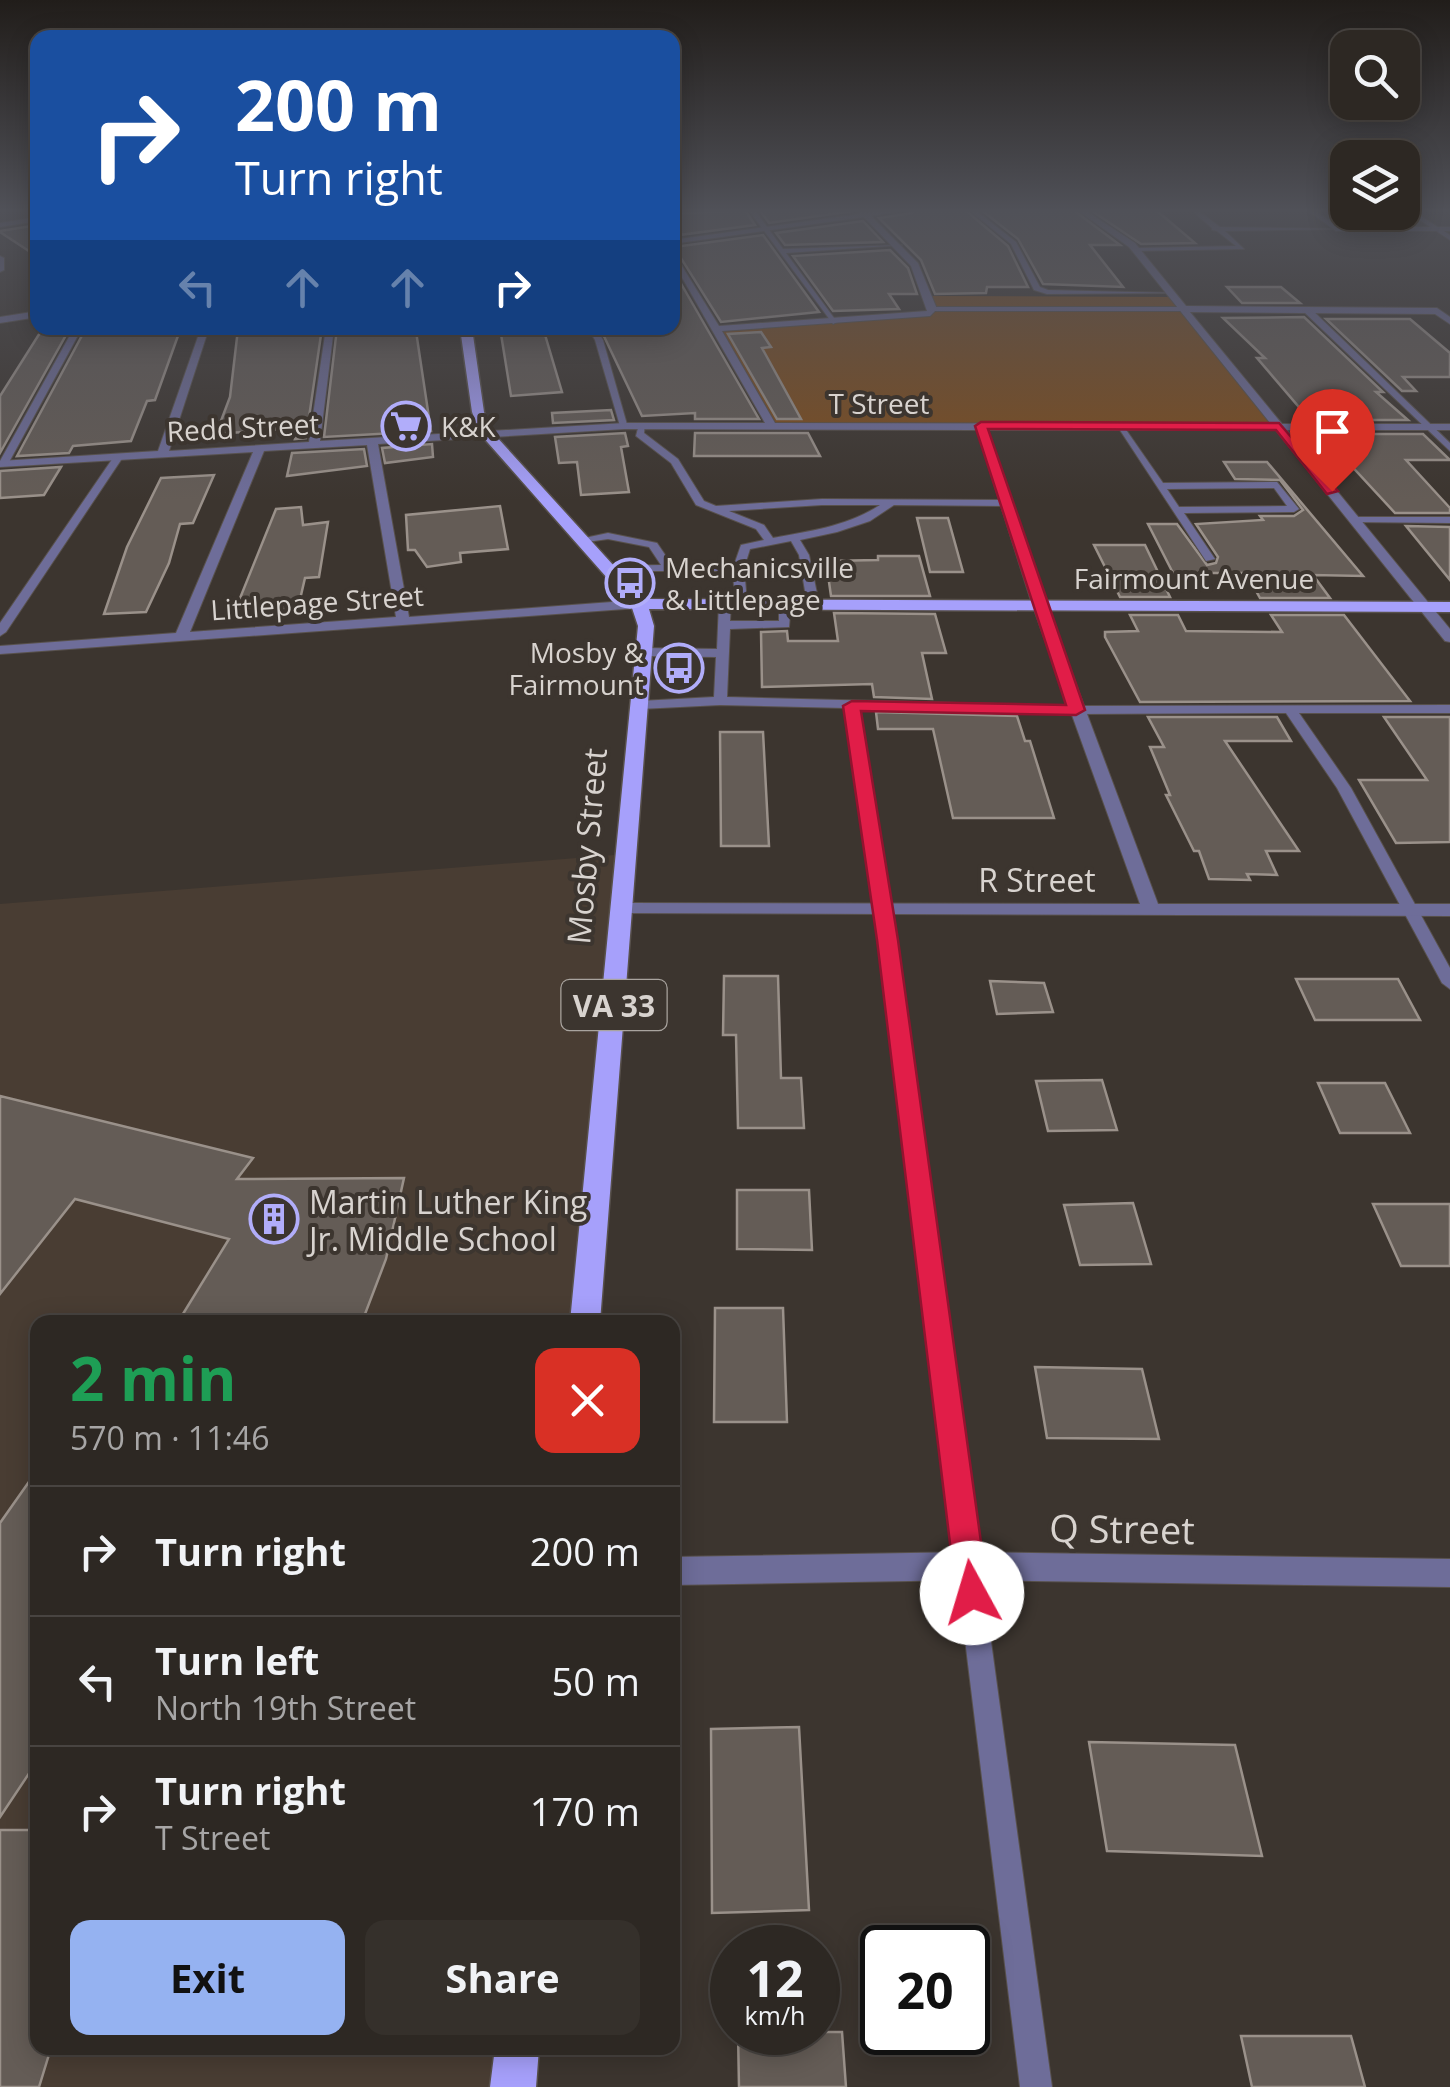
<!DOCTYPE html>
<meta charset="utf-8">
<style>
:root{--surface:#2d2823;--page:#35302b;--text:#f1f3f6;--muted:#a7a6a6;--line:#484441;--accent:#95b2f1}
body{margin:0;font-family:"Open Sans",sans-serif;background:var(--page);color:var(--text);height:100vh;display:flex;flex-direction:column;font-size:38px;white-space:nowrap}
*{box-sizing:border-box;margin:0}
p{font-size:32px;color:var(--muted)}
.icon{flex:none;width:55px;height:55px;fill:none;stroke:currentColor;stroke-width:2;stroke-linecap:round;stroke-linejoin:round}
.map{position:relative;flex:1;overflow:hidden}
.drawer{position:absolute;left:30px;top:1315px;width:650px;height:740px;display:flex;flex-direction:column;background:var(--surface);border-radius:20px;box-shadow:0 5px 25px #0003,0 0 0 2px var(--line)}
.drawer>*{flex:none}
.banner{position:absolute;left:30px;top:30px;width:650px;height:305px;border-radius:20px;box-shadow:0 5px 25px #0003,0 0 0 2px var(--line);background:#1a4fa0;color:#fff;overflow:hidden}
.fabs{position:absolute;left:1330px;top:30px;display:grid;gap:20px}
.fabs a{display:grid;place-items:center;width:90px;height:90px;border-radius:20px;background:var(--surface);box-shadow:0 5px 25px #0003,0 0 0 2px var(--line);font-size:50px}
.speed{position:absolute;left:710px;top:1925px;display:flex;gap:20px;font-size:50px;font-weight:700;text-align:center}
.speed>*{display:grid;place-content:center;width:130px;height:130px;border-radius:50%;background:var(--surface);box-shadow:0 5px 25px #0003,0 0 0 2px var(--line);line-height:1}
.speed small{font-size:25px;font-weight:400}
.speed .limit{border:5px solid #111;border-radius:15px;background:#fff;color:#111}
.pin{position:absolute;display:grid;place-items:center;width:85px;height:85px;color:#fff;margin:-102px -42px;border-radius:50% 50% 50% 0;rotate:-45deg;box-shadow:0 0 10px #0007}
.pin .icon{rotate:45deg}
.me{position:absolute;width:110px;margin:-55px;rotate:354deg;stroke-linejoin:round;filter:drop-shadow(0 0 8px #0008)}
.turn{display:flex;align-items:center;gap:35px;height:210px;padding:0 40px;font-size:45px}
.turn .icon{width:130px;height:130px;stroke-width:2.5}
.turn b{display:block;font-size:70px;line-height:85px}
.lanes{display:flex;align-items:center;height:95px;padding:0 40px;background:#0003;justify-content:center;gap:50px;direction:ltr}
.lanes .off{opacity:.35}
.round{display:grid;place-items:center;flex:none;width:105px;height:105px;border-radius:20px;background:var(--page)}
.overview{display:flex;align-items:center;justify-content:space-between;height:170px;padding:0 40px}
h1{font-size:60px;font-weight:700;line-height:75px;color:#1e9e55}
.button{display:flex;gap:20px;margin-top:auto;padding:20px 40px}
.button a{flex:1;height:115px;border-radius:20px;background:var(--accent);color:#111;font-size:40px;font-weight:700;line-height:115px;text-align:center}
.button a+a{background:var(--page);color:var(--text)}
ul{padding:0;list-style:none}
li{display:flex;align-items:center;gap:30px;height:130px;padding:0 40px;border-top:2px solid var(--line)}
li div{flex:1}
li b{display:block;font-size:38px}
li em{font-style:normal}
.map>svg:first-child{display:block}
.built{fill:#493d33}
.green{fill:#7e4d1d}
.building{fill:#645c56;stroke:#9a918a;stroke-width:2.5}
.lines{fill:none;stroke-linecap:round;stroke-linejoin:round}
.service-casing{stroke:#58514c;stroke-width:2}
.minor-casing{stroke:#58514c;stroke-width:2}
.primary-casing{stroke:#58514c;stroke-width:3}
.service{fill:#6e6d99;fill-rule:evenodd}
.minor{fill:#6e6d99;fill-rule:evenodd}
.primary{fill:#a6a0fb;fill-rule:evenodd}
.route{fill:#e11d48;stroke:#92132f;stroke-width:2.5}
.labels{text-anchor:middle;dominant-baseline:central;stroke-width:8;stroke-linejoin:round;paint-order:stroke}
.far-street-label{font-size:28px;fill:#d8d3cf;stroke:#3c352f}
.far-poi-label{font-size:28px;fill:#d8d3cf;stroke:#3c352f;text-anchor:start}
.shield{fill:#3c352f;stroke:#a9a49f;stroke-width:2.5}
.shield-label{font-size:30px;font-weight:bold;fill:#d8d3cf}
.street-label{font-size:32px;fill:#d8d3cf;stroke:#3c352f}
.poi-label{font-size:32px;fill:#d8d3cf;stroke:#3c352f;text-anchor:start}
.near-street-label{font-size:38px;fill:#d8d3cf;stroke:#3c352f}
</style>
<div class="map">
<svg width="1450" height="2087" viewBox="0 0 1450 2087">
<rect width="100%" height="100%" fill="#3c352f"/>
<path class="built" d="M 627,854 L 583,1322 L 38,1322 L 38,2048 L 514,2048 L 511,2087 L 0,2087 L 0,904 Z"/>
<path class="green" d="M 927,296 L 1175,297 L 1280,427 L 770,426 L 716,330 L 929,315 Z"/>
<path class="building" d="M 759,209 L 854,209 L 854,211 L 769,223 Z
M 915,209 L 964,209 L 1008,246 L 1028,287 L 987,287 L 986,293 L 935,294 L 921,260 L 879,218 L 912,213 Z
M 980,209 L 1072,209 L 1120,245 L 1090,245 L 1123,287 L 1043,284 L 1018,239 Z
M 1089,209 L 1155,209 L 1195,243 L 1141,244 Z
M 745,210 L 755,225 L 672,236 L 672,214 Z
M 863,221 L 883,242 L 785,245 L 776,233 Z
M 38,225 L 38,257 L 0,232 L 0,231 Z
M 763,235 L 819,312 L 721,322 L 674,247 Z
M 890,250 L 908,268 L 917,294 L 889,294 L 899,309 L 833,311 L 793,256 Z
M 672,268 L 759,419 L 695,419 L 695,413 L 642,416 L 600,328 L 672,328 Z
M 1227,287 L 1281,287 L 1300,303 L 1242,303 Z
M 1304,317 L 1383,392 L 1376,392 L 1408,420 L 1310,420 L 1257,358 L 1265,358 L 1223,318 Z
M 1326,319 L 1410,319 L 1450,353 L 1450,377 L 1403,377 L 1416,391 L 1402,391 Z
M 43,328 L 70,328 L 0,453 L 0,396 Z
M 175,328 L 174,333 L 179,333 L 155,400 L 147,401 L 131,441 L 73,446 L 69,453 L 17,456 L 85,330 L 98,333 Z
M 270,328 L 322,328 L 306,438 L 295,439 L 298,428 L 216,434 L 230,397 L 238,329 Z
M 337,328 L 355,328 L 354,335 L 416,331 L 431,431 L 324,437 Z
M 500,328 L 543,328 L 562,392 L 511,396 Z
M 761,332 L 771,347 L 762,348 L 801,419 L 777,419 L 728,334 Z
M 611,410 L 614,420 L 553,423 L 552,413 Z
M 625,433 L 628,446 L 621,447 L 629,492 L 581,495 L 577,462 L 559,463 L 555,437 Z
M 695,433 L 808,433 L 820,456 L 694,456 Z
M 1322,434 L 1423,434 L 1450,460 L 1406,460 L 1450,508 L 1450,513 L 1395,513 Z
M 432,444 L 433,457 L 385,463 L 382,448 Z
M 364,449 L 367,466 L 287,476 L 292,453 Z
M 1224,462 L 1267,462 L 1363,576 L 1313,575 L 1330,598 L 1260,598 L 1246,573 L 1173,573 L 1148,524 L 1177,524 L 1207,565 L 1216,563 L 1218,557 L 1196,524 L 1263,520 L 1260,516 L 1294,516 L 1303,510 L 1280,480 L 1235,479 Z
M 61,467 L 44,495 L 0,498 L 0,471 Z
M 214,475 L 193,523 L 180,524 L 169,563 L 146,612 L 104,614 L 127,547 L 161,478 Z
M 500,506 L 508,549 L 460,553 L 461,562 L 427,567 L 415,550 L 408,550 L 406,515 Z
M 301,507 L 303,525 L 328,522 L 319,577 L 305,578 L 298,608 L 234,613 L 276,509 Z
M 917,518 L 948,518 L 963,572 L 930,572 Z
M 1406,526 L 1450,527 L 1450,580 Z
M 1094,545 L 1145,545 L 1170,597 L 1120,597 Z
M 878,556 L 919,556 L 930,596 L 831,596 L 826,561 L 878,560 Z
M 834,613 L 935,614 L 946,653 L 922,653 L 932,699 L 874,697 L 872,684 L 762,687 L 761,632 L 787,631 L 788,641 L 838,641 Z
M 1130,615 L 1178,615 L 1186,631 L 1282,632 L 1271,615 L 1344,615 L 1410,701 L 1140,702 L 1105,637 L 1105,632 L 1138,631 Z
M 876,712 L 1017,716 L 1025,741 L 1030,741 L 1054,818 L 953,818 L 933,729 L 878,729 Z
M 1148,717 L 1277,717 L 1291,741 L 1225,741 L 1299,851 L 1266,851 L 1277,875 L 1247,874 L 1250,880 L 1209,879 L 1199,851 L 1194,851 L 1166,795 L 1170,795 L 1150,747 L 1164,747 Z
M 1384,717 L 1450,717 L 1450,842 L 1396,843 L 1359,780 L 1427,780 Z
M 720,732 L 763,732 L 769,846 L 721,846 Z
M 724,976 L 778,976 L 781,1078 L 801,1078 L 804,1128 L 738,1128 L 736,1035 L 723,1035 Z
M 1296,979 L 1398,979 L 1420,1020 L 1315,1020 Z
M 990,981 L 1044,983 L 1053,1012 L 997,1014 Z
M 1102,1080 L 1117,1130 L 1048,1131 L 1036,1081 Z
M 1318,1083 L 1385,1083 L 1410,1133 L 1340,1133 Z
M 0,1096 L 253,1158 L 237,1179 L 404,1178 L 386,1259 L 362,1322 L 178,1322 L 229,1239 L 75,1199 L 0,1294 Z
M 737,1190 L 809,1190 L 812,1250 L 737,1249 Z
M 1133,1203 L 1151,1264 L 1080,1265 L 1064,1205 Z
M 1373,1204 L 1450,1204 L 1450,1266 L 1401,1266 Z
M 715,1308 L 783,1308 L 787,1422 L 714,1422 Z
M 1035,1367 L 1142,1369 L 1159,1439 L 1047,1438 Z
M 38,1469 L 38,1760 L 0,1817 L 0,1523 Z
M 799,1727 L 809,1910 L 712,1913 L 711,1729 Z
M 1089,1742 L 1235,1745 L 1262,1856 L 1107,1851 Z
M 0,1830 L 38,1830 L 38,2048 L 51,2048 L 39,2087 L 0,2087 Z
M 738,2032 L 842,2032 L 846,2087 L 739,2087 Z
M 1241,2036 L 1351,2036 L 1365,2087 L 1252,2087 Z"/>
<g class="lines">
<g class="service-casing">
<path id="service" d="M 748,209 L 754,209 L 783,249 L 902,245 L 786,253 L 837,322 L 833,324 Z
M 968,209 L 974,209 L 1016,242 L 1040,287 L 1048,290 L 1174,293 L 1047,294 L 1034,290 L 1011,244 Z
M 1190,209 L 1196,209 L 1220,227 L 1339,229 L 1225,231 L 1244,249 L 1134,251 L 1136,248 L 1236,246 L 1217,231 L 1212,230 L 1212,228 Z
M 1403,209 L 1410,209 L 1450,235 L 1450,240 Z
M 933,307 L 1186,307 L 1190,309 L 1186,311 L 930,311 Z
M 1303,307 L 1309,307 L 1450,443 L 1450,451 L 1303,311 Z
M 74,328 L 82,328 L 8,464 L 0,466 L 0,461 Z
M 588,328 L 596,328 L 603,340 L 628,428 L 620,426 L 595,340 Z
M 639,424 L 645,424 L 644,433 L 678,459 L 704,501 L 716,506 L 822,499 L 1006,500 L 1011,503 L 1006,506 L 894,505 L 870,521 L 837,532 L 800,540 L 809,555 L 819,603 L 813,606 L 807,603 L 799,555 L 791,541 L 750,549 L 744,568 L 747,602 L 741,605 L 735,602 L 733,571 L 606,571 L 602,570 L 602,566 L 661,565 L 649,547 L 608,539 L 580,543 L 575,540 L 608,533 L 657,543 L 672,565 L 734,565 L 741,545 L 764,540 L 756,529 L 696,505 L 671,463 L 636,436 ZM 822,505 L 880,505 C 848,526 811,531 773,538 L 764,525 L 729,511 Z
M 1116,424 L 1122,424 L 1163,483 L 1277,482 L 1299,509 L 1294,512 L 1184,513 L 1215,559 L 1206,561 ZM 1274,488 L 1287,506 L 1179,507 L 1167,489 Z
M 115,455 L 123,457 L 6,632 L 0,636 L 0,623 Z
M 1355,517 L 1450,517 L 1450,523 L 1351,522 L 1350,520 Z
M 725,600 L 731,603 L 730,621 L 779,621 L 779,603 L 785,600 L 791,603 L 789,627 L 730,629 L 727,697 L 1076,706 L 1450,705 L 1450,713 L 1299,713 L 1351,788 L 1450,968 L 1450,989 L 1442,983 L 1337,788 L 1286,713 L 1076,714 L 859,708 L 895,940 L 1052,2087 L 1020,2087 L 879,940 L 846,708 L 720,705 L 640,709 L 634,705 L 640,701 L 714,697 L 716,657 L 644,656 L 638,652 L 644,648 L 717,649 L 719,603 Z"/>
</g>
<g class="minor-casing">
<path id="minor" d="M 857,209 L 867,213 L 911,209 L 871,216 L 918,263 L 937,309 L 930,316 L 722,331 L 775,423 L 1271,424 L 1129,247 L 1076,209 L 1083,209 L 1135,243 L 1186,306 L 1437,308 L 1450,317 L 1450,324 L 1435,314 L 1190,312 L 1282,424 L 1450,424 L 1450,430 L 1287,430 L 1450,629 L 1450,642 L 1445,641 L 1276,430 L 987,430 L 1046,604 L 1158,904 L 1450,904 L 1450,916 L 617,913 L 614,909 L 617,905 L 623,903 L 1140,904 L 1032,604 L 977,430 L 625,429 L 378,444 L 409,617 L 639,600 L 646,604 L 639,608 L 0,654 L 0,646 L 176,633 L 253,452 L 0,467 L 0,461 L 158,451 L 201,328 L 209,328 L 169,451 L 309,442 L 326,328 L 334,328 L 320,441 L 625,423 L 765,423 L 672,260 L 672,250 L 719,326 L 927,311 L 911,266 L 864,217 L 672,244 L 672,240 L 860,214 ZM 367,445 L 396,617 L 190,632 L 264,451 Z
M 1306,209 L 1313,209 L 1338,227 L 1450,227 L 1450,231 L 1336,231 Z
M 38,217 L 38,221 L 0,227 L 0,223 Z
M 0,256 L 4,258 L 4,270 L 0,272 Z
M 38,311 L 38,317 L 0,323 L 0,317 Z
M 969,1552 L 1450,1559 L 1450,1587 L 969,1580 L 672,1585 L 672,1557 Z"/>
</g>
<g class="primary-casing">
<path id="primary" d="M 460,328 L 472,328 L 484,412 L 494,434 L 644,599 L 1450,602 L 1450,612 L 649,609 L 654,626 L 600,1322 L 570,1322 L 638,626 L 631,605 L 481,435 L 472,412 Z
M 495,2048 L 539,2048 L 536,2087 L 490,2087 Z"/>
</g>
<use href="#service" class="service"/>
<use href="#minor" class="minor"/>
<use href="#primary" class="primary"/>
</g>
<linearGradient id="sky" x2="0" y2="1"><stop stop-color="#211d1a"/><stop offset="0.42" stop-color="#505158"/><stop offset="1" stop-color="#505158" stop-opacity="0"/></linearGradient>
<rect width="1450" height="501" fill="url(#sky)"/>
<path class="route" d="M 981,422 L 1279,423 L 1338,491 L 1327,494 L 1276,430 L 988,429 L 1085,710 L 1076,715 L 861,711 L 898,940 L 988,1593 L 983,1605 L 972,1610 L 961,1605 L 956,1593 L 877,940 L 843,706 L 852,701 L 1066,705 L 975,426 Z"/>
<defs>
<g id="supermarket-ring" transform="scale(2.5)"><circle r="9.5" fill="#3c352f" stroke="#b1adfa" stroke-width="1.5"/><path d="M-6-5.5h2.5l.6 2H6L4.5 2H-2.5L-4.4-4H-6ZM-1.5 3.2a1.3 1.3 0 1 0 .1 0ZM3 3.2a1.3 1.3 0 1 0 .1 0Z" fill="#b1adfa"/></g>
<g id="bus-ring" transform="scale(2.5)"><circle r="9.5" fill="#3c352f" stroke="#b1adfa" stroke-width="1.5"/><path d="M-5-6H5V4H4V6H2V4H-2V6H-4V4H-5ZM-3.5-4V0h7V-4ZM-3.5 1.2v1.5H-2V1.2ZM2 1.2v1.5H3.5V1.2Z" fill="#b1adfa"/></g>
<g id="building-ring" transform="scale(2.5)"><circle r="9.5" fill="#3c352f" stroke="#b1adfa" stroke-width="1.5"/><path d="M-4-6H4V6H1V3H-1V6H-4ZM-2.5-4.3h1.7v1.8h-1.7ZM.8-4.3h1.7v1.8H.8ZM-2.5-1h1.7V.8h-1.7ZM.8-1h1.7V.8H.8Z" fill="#b1adfa"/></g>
</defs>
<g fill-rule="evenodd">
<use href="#supermarket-ring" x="406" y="426"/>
<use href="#bus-ring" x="630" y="583"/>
<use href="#bus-ring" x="679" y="668"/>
<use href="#building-ring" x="274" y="1219"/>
</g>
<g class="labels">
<g class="far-street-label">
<text x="879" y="403">T Street</text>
<text transform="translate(243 427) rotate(-3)">Redd Street</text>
<text x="1194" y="578">Fairmount Avenue</text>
<text transform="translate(317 602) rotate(-4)">Littlepage Street</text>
</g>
<g class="far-poi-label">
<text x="441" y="426">K&amp;K</text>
<text x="665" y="567">Mechanicsville<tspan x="665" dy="32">&amp; Littlepage</tspan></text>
<text x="644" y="652" text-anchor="end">Mosby &amp;<tspan x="644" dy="32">Fairmount</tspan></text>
</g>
<rect class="shield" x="561.5" y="980" width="105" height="50" rx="8"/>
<g class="shield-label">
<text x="614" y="1005">VA 33</text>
</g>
<g class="street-label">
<text transform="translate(586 846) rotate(-85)">Mosby Street</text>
<text x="1037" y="879">R Street</text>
</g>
<g class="poi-label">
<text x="309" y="1201">Martin Luther King<tspan x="309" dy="37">Jr. Middle School</tspan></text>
</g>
<g class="near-street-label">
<text transform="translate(1122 1528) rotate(1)">Q Street</text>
</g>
</g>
</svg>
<div class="fabs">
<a><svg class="icon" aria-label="search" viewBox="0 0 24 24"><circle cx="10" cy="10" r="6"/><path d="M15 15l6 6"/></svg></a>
<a><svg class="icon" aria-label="layers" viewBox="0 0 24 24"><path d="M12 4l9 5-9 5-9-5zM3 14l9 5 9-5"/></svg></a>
</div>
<div class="speed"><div>12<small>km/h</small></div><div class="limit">20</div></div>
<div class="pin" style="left:1332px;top:491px;background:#d93025"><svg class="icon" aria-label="arrive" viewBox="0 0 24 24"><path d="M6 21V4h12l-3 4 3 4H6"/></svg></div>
<svg class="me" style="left:972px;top:1593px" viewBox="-20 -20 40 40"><circle r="19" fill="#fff"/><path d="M0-13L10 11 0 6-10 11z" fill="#e11d48"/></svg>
<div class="banner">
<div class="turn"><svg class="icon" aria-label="right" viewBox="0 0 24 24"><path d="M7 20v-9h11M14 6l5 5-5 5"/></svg><div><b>200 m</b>Turn right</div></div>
<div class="lanes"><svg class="icon off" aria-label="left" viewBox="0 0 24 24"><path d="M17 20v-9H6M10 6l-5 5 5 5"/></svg><svg class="icon off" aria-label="ahead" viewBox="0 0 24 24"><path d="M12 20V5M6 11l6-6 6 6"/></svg><svg class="icon off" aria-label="ahead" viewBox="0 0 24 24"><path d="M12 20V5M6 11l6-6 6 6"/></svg><svg class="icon" aria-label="right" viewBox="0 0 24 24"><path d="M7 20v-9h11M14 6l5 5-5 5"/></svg></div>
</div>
<section class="drawer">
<div class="overview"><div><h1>2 min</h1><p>570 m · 11:46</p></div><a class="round" style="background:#d93025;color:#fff"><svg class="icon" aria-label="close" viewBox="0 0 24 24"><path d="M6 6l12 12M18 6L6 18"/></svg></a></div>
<ul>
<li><svg class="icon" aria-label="right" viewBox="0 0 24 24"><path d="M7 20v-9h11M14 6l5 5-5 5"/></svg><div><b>Turn right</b></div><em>200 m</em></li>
<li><svg class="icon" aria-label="left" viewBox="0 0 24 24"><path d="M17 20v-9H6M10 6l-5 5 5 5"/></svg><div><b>Turn left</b><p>North 19th Street</p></div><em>50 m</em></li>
<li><svg class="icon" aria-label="right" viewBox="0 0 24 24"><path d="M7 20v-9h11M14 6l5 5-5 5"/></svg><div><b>Turn right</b><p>T Street</p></div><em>170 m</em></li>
</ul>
<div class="button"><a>Exit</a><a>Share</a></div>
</section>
</div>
